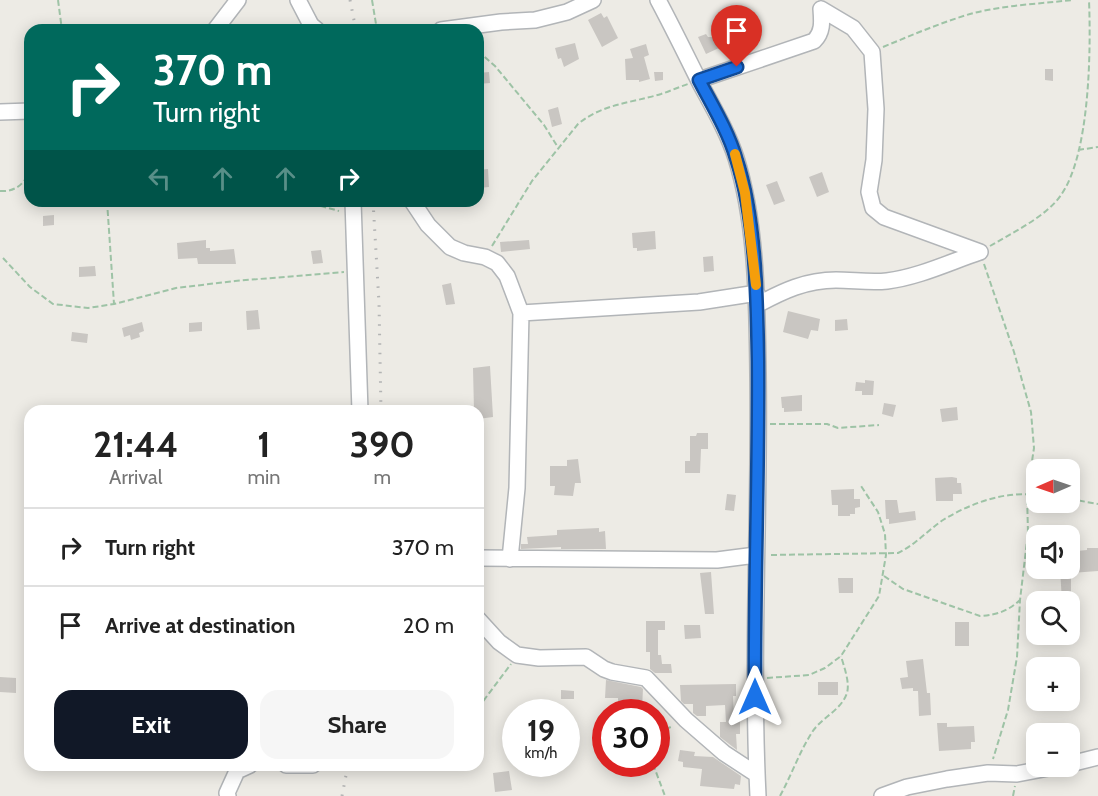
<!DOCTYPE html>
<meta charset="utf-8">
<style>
:root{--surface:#fff;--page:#f6f6f6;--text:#222;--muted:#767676;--line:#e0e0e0;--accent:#111827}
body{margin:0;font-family:Cabin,sans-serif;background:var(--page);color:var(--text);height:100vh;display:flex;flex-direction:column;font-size:22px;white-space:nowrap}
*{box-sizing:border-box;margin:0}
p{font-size:20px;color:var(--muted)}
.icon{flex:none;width:33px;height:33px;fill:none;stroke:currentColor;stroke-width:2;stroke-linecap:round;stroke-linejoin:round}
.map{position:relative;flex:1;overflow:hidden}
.panel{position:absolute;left:24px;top:405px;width:460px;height:366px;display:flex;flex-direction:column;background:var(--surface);border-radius:18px;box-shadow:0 3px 15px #0003}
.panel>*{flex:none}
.banner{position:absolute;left:24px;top:24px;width:460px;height:183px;border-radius:18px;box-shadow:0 3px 15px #0003;background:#00695c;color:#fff;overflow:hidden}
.needle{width:39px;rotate:268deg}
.fabs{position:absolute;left:1026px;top:459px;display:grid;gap:12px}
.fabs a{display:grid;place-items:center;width:54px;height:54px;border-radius:12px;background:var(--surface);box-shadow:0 3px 15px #0003;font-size:30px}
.speed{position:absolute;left:502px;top:699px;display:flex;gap:12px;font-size:30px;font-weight:700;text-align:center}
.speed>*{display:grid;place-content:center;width:78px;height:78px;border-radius:50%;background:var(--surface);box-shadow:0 3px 15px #0003;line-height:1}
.speed small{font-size:15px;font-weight:400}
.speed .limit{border:9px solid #d22;background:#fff;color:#111}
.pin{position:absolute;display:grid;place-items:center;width:51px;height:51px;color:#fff;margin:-62px -26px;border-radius:50% 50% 50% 0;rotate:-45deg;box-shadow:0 0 6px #0007}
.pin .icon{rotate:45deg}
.me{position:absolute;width:66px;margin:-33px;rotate:0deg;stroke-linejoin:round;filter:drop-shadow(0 0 4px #0008)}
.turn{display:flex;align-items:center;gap:21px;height:126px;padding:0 30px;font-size:27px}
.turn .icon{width:78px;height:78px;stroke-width:2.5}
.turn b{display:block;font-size:42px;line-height:51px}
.lanes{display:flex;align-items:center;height:57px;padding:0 30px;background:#0003;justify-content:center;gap:30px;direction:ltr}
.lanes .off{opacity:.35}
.eta{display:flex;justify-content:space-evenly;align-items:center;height:102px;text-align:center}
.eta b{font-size:36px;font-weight:700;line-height:42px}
.primary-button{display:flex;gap:12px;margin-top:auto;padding:12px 30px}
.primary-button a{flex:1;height:69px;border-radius:18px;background:var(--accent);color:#fff;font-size:24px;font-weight:700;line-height:69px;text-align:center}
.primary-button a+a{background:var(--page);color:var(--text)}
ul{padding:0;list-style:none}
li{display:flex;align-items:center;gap:18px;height:78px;padding:0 30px;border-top:2px solid var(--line)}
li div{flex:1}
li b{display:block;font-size:22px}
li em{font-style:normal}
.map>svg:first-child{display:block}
.building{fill:#c9c6c2}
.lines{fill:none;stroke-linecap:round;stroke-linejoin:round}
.minor-casing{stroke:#b2b5b8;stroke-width:18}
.path{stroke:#9ec3a6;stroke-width:2;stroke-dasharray:6 3;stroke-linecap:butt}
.minor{stroke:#fff;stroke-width:15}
.rail{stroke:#b3b4b4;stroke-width:3;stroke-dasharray:1.5 8;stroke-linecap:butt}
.route-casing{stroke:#114b97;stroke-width:15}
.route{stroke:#1a73e8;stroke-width:10}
.slow{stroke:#f59e0b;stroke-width:10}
</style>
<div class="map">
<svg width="1098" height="796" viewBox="0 0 1098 796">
<rect width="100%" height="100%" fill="#edebe5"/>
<path class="building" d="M 601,13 L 604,18 L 607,16 L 618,38 L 602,47 L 588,20 Z
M 706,34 L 708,37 L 714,37 L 719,48 L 706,54 L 698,37 Z
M 575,43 L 579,59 L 564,67 L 561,58 L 558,59 L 555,48 Z
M 646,44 L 649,55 L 644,57 L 650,79 L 639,82 L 639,80 L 626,80 L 625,59 L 633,58 L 630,49 Z
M 1045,69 L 1053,69 L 1053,81 L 1045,80 Z
M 489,72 L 490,83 L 478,84 L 478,73 Z
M 654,72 L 663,72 L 663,80 L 655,81 Z
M 558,107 L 562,124 L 552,127 L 548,110 Z
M 488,169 L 489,187 L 479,188 L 478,170 Z
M 822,172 L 829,192 L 817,197 L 809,177 Z
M 777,181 L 785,201 L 774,205 L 766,185 Z
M 54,215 L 54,225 L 43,226 L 43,216 Z
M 655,231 L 656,249 L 637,251 L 637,248 L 633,248 L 632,233 Z
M 206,240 L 206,248 L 210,248 L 210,251 L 234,249 L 236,264 L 198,264 L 197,258 L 178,259 L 177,243 Z
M 529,240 L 530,249 L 501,252 L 500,242 Z
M 321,250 L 323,263 L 313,264 L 311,251 Z
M 713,256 L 714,271 L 704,272 L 703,257 Z
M 95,266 L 96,276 L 79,277 L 79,267 Z
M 451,283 L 455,304 L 446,305 L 442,285 Z
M 258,310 L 260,329 L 247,330 L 246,311 Z
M 788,311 L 820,319 L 818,331 L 811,330 L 808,339 L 783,332 Z
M 847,319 L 848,330 L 835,331 L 835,320 Z
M 142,322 L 144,331 L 139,333 L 140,337 L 131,340 L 130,335 L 124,337 L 122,328 Z
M 202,322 L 202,331 L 189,332 L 189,323 Z
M 72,332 L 88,334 L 87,343 L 71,341 Z
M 490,366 L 493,417 L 478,419 L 478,411 L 474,411 L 473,368 Z
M 865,380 L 874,381 L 873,395 L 862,395 L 862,391 L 855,391 L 856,382 L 865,383 Z
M 802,395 L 802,411 L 784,412 L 784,408 L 782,408 L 781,397 Z
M 884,403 L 896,405 L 893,417 L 882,414 Z
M 957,407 L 958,420 L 942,422 L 940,409 Z
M 697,433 L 708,433 L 708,449 L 701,449 L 700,473 L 685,473 L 685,461 L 690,461 L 690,436 L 696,436 Z
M 578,459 L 581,483 L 575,483 L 573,496 L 554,495 L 555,486 L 550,486 L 550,466 L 567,466 L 567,460 Z
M 952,477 L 957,478 L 957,483 L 961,483 L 962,494 L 953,494 L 953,501 L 936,501 L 935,478 Z
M 854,489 L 854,499 L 860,499 L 860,507 L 855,508 L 855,514 L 850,514 L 850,516 L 838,516 L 838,505 L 832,505 L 831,490 Z
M 727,494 L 736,495 L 734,511 L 725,510 Z
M 885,500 L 897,500 L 899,513 L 915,511 L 916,520 L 889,524 L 889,519 L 886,519 Z
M 599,528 L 599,532 L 605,531 L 606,549 L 561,549 L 561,547 L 521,549 L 521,544 L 528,544 L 527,537 L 557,535 L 557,530 Z
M 1087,548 L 1098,548 L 1098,571 L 1071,573 L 1071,603 L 1062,602 L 1060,568 L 1070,568 L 1070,564 L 1077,563 L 1077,551 L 1087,550 Z
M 711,572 L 714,614 L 705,614 L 700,573 Z
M 838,578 L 853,578 L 853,593 L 839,593 Z
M 646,621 L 665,621 L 665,630 L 658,630 L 658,655 L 661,655 L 662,664 L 671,664 L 672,673 L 655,673 L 650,669 L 650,652 L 646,652 Z
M 955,622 L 969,622 L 969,646 L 955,646 Z
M 684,625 L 700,625 L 701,638 L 685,639 Z
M 923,659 L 927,693 L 930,693 L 931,715 L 919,716 L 918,691 L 913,691 L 913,688 L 902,689 L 900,678 L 908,677 L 906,661 Z
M 0,677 L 16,678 L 16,693 L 0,692 Z
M 606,680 L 641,687 L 643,689 L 642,708 L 618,706 L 618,698 L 605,698 Z
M 818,682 L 838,682 L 838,695 L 818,695 Z
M 736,684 L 736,696 L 733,696 L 734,721 L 740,720 L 740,734 L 736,734 L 737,750 L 720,737 L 720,722 L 726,722 L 725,705 L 706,706 L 706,716 L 697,716 L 693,713 L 693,704 L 684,704 L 681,701 L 680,685 Z
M 561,690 L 574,691 L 574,699 L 561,699 Z
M 937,723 L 947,723 L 947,727 L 974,726 L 975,742 L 971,742 L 971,749 L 939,751 Z
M 680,750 L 695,752 L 694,756 L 713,757 L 741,776 L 740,785 L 735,784 L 734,789 L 700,786 L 702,769 L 683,767 L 683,762 L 678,761 Z
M 535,764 L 545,764 L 544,774 L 534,773 Z
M 509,771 L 512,790 L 495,792 L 493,773 Z"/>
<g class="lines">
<g class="minor-casing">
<path id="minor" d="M 298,0 L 311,25 L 317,30
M 658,0 C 673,28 687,57 701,85 C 714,109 728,133 736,158 C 757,225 757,305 758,374 C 760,515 751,656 758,796
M 821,9 L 853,28 L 872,52 L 876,109 L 874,160 L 869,192 L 873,208 L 884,217 L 980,252
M 215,30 L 238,0
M 441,30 L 501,22 L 535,20 L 567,12 L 593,0
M 699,80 L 814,41 C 823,32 822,22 821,9
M 0,112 L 30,111
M 353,201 L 360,411
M 412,201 L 428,225 L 450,247 L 464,253 L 485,257 L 497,263 L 507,276 L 521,313 L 517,488 L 510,559
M 757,305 C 783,291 806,280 836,280 C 853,280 870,283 887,281 C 919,277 950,262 980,252
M 521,313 L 699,302 L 757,293
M 478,558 L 717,560 L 756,555
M 478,619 L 499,642 L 517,655 L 539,658 L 586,657 L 604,669 L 612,672 L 646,678 L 686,720 L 724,753 L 756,774
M 1070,764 L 1098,757
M 286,765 L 313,765
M 228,796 L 227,793 L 237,771 L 250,765
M 882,796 L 907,787 L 947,779 L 988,773 L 1017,774 L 1059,766"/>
</g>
<path class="path" d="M 58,0 L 62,30
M 372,0 L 377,30
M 883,47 C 912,35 940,23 970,14 C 1003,5 1039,4 1072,0
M 478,51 L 495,66 L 544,125 L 559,149
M 1078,150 L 1098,147
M 0,191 C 15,192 25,184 30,170
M 107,201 L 114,304
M 303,201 L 339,211
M 492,246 L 532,181 L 578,124 C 602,104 631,103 661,94 C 670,91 679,87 688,84
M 990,246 C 1012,233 1047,216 1061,195 C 1090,154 1091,50 1089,0
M 3,258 L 30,287 L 53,304 L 88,308 L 114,304 L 176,288 L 235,281 L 344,272
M 984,264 L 1014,352 L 1031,412 L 1034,448 L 1027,494 L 1028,533 L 1020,600 L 1017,657 L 1008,710 L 993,759
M 770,424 L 827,424 L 838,428 L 879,425
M 1070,499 L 1098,504
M 771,555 L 898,553 C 915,545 927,531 943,520 C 971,503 1004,491 1036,495
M 884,576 L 903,589 L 980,616 C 997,615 1008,611 1020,600
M 767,678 L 809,675 L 825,668 L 841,656 L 879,596 L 886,555 L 885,534 L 878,512 L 861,486
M 478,708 L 511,664
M 657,733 L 673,726
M 653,764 L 665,796
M 780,796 C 791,776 799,753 811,734 C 820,718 841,711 847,693 C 850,682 844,667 841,656
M 1013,796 L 1015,786"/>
<use href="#minor" class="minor"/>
<path class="rail" d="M 350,0 L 356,30
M 373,201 L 379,303 L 381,411
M 342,796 L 348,765"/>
</g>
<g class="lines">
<g class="route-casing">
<path id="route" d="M 737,67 L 699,80 C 712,105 728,131 736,158 C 756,218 757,298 758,361 C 759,473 754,585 755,697"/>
</g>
<use href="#route" class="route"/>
<path class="slow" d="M 735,154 L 745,193 L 756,285"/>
</g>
</svg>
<div class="fabs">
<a><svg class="needle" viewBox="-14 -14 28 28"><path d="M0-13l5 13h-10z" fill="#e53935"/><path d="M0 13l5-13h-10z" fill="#767676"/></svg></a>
<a><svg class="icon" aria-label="sound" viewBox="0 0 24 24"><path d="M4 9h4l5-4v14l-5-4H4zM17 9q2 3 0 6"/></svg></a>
<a><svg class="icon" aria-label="search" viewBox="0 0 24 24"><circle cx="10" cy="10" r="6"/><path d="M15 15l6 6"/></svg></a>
<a>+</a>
<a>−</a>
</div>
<div class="speed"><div>19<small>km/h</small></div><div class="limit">30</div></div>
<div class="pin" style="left:737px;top:67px;background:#d93025"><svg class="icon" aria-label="arrive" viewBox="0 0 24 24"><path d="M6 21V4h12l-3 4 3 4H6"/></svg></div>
<svg class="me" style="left:755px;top:697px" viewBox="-20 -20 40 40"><path d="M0-17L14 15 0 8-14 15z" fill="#1a73e8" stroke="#fff" stroke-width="4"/></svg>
<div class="banner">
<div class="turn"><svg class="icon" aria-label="right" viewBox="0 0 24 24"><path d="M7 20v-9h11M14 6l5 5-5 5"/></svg><div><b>370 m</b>Turn right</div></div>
<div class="lanes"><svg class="icon off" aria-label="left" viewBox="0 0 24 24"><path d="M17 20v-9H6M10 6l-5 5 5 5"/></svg><svg class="icon off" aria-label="ahead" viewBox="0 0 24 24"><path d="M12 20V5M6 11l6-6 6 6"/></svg><svg class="icon off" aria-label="ahead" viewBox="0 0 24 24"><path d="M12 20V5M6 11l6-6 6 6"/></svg><svg class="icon" aria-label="right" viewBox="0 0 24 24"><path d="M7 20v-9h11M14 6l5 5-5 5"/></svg></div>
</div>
<section class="panel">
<div class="eta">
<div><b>21:44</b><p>Arrival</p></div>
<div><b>1</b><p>min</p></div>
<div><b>390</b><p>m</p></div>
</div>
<ul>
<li><svg class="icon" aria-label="right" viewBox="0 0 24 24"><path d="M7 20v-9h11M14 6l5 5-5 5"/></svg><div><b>Turn right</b></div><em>370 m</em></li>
<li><svg class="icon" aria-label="arrive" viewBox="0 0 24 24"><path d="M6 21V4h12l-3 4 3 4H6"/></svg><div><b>Arrive at destination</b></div><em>20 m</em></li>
</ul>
<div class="primary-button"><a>Exit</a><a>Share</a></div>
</section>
</div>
